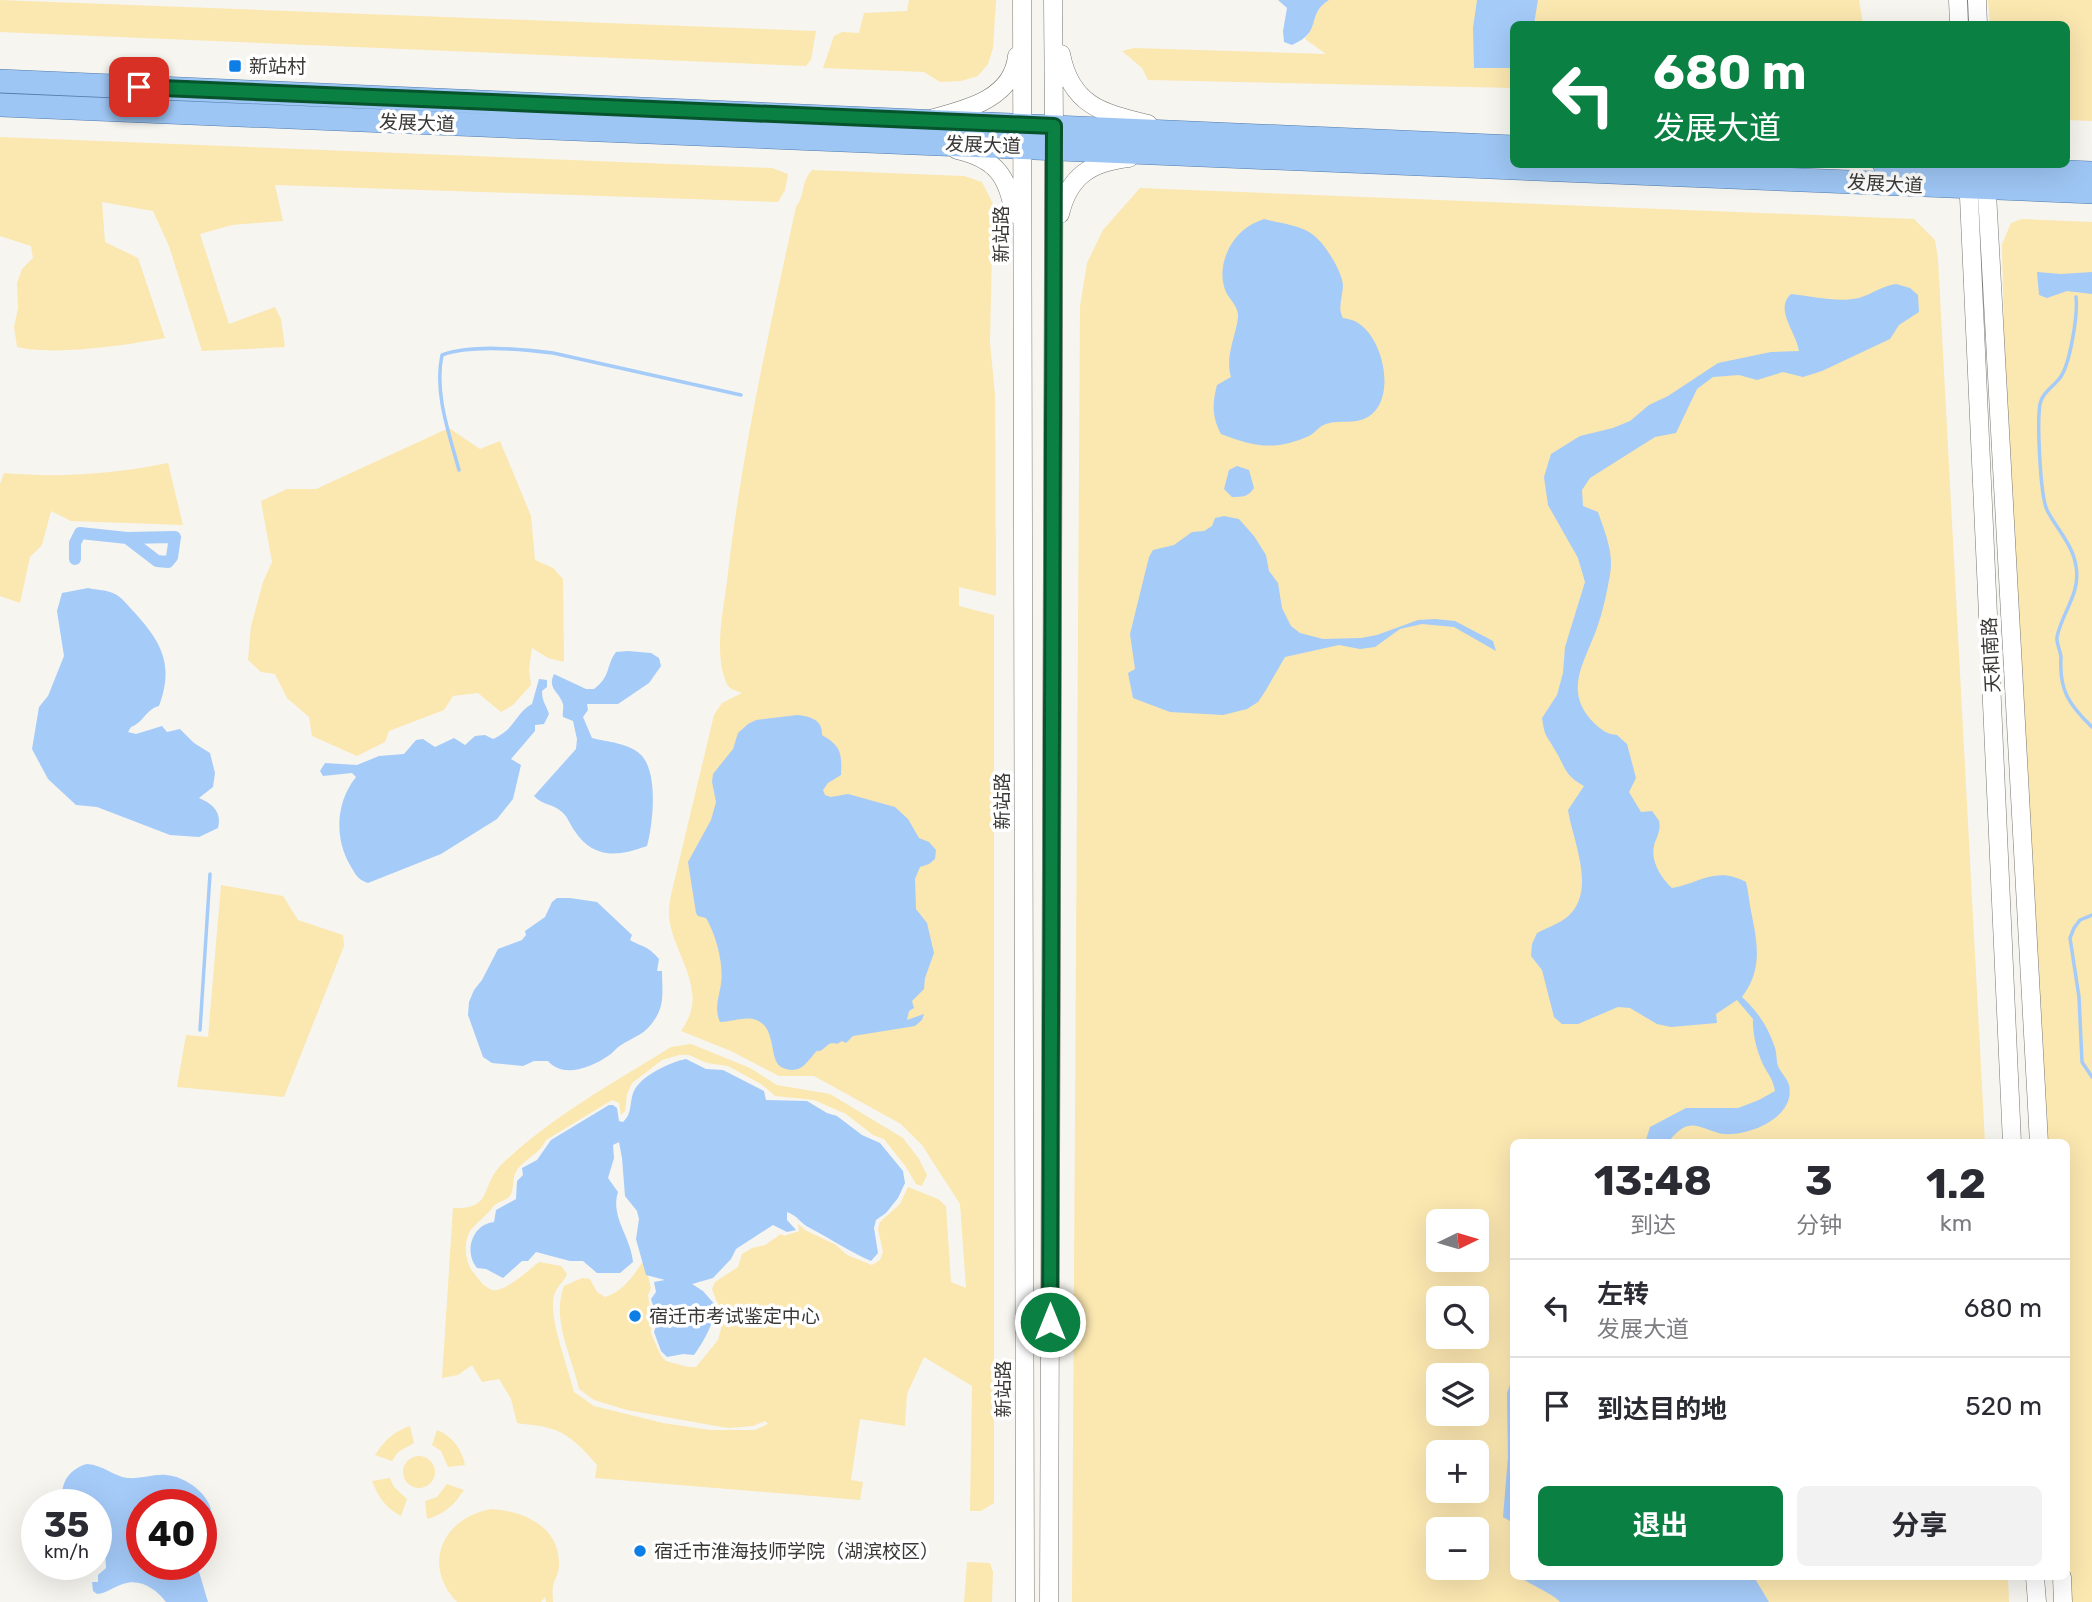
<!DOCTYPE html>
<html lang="zh">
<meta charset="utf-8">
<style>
:root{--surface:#fff;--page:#f2f2f3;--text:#2b2b33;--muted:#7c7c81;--line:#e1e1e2;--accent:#0b8043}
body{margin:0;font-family:Rubik,"Noto Sans SC",sans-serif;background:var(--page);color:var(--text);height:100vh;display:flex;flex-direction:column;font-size:26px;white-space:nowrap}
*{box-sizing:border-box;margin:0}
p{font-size:23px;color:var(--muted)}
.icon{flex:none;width:38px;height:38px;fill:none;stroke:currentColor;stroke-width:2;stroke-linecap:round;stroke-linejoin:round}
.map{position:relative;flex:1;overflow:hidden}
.side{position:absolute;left:1510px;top:1139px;width:560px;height:441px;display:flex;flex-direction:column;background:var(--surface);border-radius:10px;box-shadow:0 7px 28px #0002}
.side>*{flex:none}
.guide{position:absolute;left:1510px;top:21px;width:560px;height:147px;border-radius:10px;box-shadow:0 7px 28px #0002;background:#0b8043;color:#fff;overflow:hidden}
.needle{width:46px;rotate:85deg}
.fabs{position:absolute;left:1426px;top:1209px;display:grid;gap:14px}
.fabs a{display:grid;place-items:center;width:63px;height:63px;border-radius:10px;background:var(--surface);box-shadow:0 7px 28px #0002;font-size:35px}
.speed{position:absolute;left:21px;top:1489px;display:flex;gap:14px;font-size:35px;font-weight:700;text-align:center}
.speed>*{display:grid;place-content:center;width:91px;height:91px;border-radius:50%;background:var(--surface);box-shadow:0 7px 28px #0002;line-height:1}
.speed small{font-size:18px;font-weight:400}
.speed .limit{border:10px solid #d22;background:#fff;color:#111}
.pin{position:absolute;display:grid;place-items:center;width:60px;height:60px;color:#fff;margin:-30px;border-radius:14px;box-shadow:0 4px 10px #0006}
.me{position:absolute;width:77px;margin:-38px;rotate:0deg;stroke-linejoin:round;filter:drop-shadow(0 0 5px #0008)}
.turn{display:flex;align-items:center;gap:24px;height:147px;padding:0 28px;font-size:32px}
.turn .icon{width:91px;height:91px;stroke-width:2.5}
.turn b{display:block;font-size:49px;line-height:60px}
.eta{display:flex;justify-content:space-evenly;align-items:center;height:119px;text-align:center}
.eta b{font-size:42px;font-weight:700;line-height:49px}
.button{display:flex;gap:14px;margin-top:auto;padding:14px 28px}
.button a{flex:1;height:80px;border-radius:10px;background:var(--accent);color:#fff;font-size:28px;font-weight:700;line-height:80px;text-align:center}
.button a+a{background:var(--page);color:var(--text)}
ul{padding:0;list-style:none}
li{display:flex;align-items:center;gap:21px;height:98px;padding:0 28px;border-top:2px solid var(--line)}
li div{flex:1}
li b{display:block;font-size:26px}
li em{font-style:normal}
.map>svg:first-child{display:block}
.green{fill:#fbe7b0;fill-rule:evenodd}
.water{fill:#a5cbf9}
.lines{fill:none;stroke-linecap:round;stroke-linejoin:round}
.stream{stroke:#a5cbf9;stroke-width:3.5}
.canal{stroke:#a5cbf9;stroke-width:12}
.tertiary-casing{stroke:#777671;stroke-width:19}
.primary-casing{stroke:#517cad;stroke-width:24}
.tertiary{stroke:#fff;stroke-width:18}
.primary{stroke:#9ec6f4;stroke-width:23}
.route-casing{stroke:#07532c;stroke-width:18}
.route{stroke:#0b8043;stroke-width:12}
.poi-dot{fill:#0d7ee5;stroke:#fff;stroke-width:2.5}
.labels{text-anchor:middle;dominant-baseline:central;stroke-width:7;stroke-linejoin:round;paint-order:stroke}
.poi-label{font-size:19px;fill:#3a3937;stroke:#fff;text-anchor:start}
.street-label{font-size:19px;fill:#3a3937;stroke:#fff}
</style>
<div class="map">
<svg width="2092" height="1602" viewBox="0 0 2092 1602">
<rect width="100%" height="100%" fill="#f7f5f0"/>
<path class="green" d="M 0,0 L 816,31 L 811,60 L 806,66 L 0,32 Z
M 909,0 L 996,0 L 993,48 L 988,64 L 978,76 L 961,81 L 940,82 L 924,72 L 823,68 L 834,36 L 842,32 L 859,33 L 864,13 L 907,11 Z
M 1329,0 L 1859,0 L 1863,24 L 1514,24 L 1514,88 L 1148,80 L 1142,68 L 1122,51 L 1134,48 L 1326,54 L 1305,39 C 1316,26 1313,9 1329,0 Z
M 1988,0 L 2092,0 L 2092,121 L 2067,120 L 2067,24 L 1990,24 Z
M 0,137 L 772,168 L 788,174 L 785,190 L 778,202 L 275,185 L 283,221 L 232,225 L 200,234 L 229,324 L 275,307 L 281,319 L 285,347 L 202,351 L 169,246 L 153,211 L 102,202 L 105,242 L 138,258 L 165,338 C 127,345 54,356 17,347 L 14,327 L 18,308 L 17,283 L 22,269 L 33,258 L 31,246 L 0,236 Z
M 812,170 L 964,176 L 982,182 L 993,204 L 990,343 L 995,395 L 996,596 L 959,587 L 959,606 L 994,615 L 994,1503 L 981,1511 L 970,1511 L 972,1386 L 924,1357 L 907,1394 L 905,1426 L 860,1419 L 851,1480 L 863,1482 L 860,1500 L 595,1478 L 597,1465 C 585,1451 570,1434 552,1429 C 541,1425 529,1425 517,1423 L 511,1399 L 499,1379 L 482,1382 L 472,1365 L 458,1375 L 442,1378 L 453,1208 C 494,1210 479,1186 503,1163 C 553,1116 613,1083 671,1047 L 691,1044 L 750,1068 L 777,1085 L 830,1094 L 903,1138 L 919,1159 L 927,1175 L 922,1186 L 916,1184 L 906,1167 L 884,1139 L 873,1135 L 846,1114 L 814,1100 L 775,1096 L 761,1084 L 728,1066 L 707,1063 L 689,1055 L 679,1055 L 662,1060 L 632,1083 L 627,1094 L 625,1111 L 621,1115 L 619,1103 L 612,1100 L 546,1140 C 540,1154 525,1158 517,1170 C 511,1178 515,1189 510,1196 C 505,1201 496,1202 492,1208 C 486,1216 476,1223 470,1231 C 463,1243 465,1262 473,1272 C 479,1279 484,1288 493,1290 C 505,1292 529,1270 539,1262 L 561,1266 L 567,1274 C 564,1282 558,1285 555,1293 C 546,1313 569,1369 574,1392 L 594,1406 L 663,1423 L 710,1430 L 755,1430 L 768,1424 L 765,1421 L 753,1426 L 728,1428 L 699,1423 L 627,1410 L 594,1400 L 579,1389 C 572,1356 551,1320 564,1286 L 582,1278 L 590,1279 L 597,1292 L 605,1297 C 624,1291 633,1276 644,1260 L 651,1288 L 648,1295 L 652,1321 L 651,1333 L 661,1356 L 666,1361 L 688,1367 L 696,1367 L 718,1340 L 721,1329 L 723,1317 L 712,1289 L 715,1282 L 738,1267 L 742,1254 L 752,1248 L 765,1245 L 781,1234 L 784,1236 L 799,1231 L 798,1224 L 805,1230 L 836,1245 L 847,1255 L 872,1265 L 880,1260 L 883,1252 L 878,1229 L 880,1222 L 900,1204 L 908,1187 L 938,1199 L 946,1206 L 951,1282 L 966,1288 L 960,1204 L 922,1145 L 901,1124 L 814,1076 L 779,1076 L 731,1051 L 681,1031 C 685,1025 689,1018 691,1011 C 700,977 668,944 669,911 C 669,906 670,900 671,895 L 714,715 L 722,703 L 742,693 C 736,690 729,690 726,682 C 714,652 723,612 727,581 C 741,455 769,331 796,207 C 806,194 800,183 812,170 Z
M 1140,188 L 1914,219 L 1935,240 L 1938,259 L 1985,1143 L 1514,1143 L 1514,1577 L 2008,1577 L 2009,1602 L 1072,1602 L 1080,306 L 1087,263 L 1103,230 ZM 1438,1222 L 1477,1222 L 1477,1260 L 1438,1260 ZM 1438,1298 L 1477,1298 L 1477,1337 L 1438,1337 ZM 1438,1376 L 1477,1376 L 1477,1414 L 1438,1414 ZM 1438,1452 L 1477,1452 L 1477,1491 L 1438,1491 ZM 1438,1530 L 1477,1530 L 1477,1568 L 1438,1568 Z
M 2022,219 L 2092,222 L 2092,1602 L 2067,1602 L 2067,1143 L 2042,1143 L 2005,379 L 2002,244 L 2011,223 Z
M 449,428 L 480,449 L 500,441 L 531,516 L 535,560 L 553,568 L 563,579 L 564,662 L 548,658 L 532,648 L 529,669 L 531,685 L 513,705 L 501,712 L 478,693 L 453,696 L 444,710 L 389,731 L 385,742 L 357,756 L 312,736 L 309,717 L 287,698 L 275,674 L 261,672 L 248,660 L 251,626 L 263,582 L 272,562 L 261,501 L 287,489 L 316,489 Z
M 168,463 L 183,525 L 71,521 L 51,511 L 42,545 L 30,557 L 20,603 L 0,596 L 0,484 L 4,473 C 59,478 114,474 168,463 Z
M 221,885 L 283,896 L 298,920 L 343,935 L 344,946 L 284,1097 L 177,1087 L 186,1035 L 208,1037 Z
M 410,1426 L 414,1443 L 398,1452 L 392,1461 L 375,1455 C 385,1440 393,1432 410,1426 Z
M 437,1430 C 452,1436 462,1449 465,1465 L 448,1467 L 441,1451 L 432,1445 Z
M403 1472a16 16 0 1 1 32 0a16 16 0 1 1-32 0Z
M 390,1478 L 394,1487 L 407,1499 L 401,1516 C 385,1507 379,1498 372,1481 Z
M 447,1484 L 464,1490 C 454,1505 445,1514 427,1519 L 425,1501 L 437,1497 Z
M 491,1509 C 523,1511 560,1526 559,1565 C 559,1573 555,1578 553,1586 C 552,1590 553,1597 553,1602 L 546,1602 L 545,1597 L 541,1602 L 457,1602 C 421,1564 443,1518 491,1509 Z
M 967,1562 L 990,1563 L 993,1572 L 992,1602 L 964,1602 Z"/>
<path class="water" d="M 1278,0 L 1329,0 C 1305,15 1324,31 1292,45 L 1284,42 L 1283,31 L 1287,8 Z
M 1477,0 L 1538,0 L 1534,24 L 1514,24 L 1514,68 L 1474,68 L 1473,28 Z
M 1264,219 C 1278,223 1300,225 1312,234 C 1324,242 1342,271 1343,285 C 1343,296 1337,308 1343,318 C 1348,319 1354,320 1358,323 C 1384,339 1397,399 1368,417 C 1354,425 1340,419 1326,424 C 1319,426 1315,433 1309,436 C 1275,451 1254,447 1221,434 C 1212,417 1212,404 1217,385 L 1231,377 C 1225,356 1235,339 1238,318 C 1239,308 1232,302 1227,294 C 1215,271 1228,239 1249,226 C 1253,223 1259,221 1264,219 Z
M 2037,272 L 2061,274 L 2092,272 L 2092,294 L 2067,291 L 2047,298 L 2039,295 Z
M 1896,284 L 1910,288 L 1918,295 L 1919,312 L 1899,325 L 1890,339 L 1822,371 L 1803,377 L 1783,372 L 1757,380 L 1739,375 L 1713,377 L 1697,389 L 1676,433 L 1655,437 L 1590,478 L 1582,490 L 1583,506 L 1598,512 C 1605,533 1614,552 1610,575 C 1607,592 1603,611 1597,628 C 1585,662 1562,691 1594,723 C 1602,730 1606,734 1617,735 L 1627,744 L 1636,778 L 1629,792 L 1641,812 L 1652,811 C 1654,814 1657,817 1659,821 C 1661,828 1658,836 1655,842 C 1649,859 1660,877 1672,888 C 1701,883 1715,866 1746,882 C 1749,893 1749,904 1752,916 C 1758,945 1762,971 1742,997 C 1757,1011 1767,1025 1774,1045 C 1777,1052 1776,1059 1778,1066 C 1781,1073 1787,1078 1789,1085 C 1796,1117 1750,1136 1724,1134 C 1713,1133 1698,1123 1688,1126 C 1679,1128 1673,1137 1667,1143 L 1645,1143 L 1650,1127 L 1686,1108 L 1738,1108 L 1759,1100 L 1775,1091 C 1773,1081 1771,1078 1766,1070 C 1758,1056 1752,1034 1753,1019 L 1737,1000 L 1716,1014 L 1717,1023 L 1671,1027 L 1657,1024 L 1630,1008 L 1618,1007 L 1578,1024 L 1562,1024 L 1554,1017 L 1542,970 L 1531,956 L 1532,944 L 1537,933 C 1546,928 1558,924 1566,918 C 1598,893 1573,842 1568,810 L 1584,786 C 1564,775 1566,768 1555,750 C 1546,734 1545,738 1542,718 L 1557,695 L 1563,673 L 1565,647 L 1585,582 L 1578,558 L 1548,505 L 1544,477 L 1551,454 L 1580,436 L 1613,428 L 1630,421 L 1649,405 L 1668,396 L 1718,363 L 1771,352 L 1799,351 C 1796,331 1774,310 1791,294 C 1812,296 1837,303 1859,298 C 1872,294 1882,286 1896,284 Z
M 1237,466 L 1249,470 L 1254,488 C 1248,497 1243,497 1232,497 L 1224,489 L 1229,470 Z
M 1224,516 L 1239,519 L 1254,536 L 1266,555 L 1269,571 L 1278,583 L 1282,608 L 1291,626 L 1300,633 L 1323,639 L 1361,638 L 1377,635 L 1418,620 L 1435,619 L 1455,621 L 1493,641 L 1496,651 L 1454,627 L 1422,624 L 1400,629 L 1375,647 L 1360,649 L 1339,645 L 1285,657 L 1266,690 L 1258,702 L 1247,709 L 1223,715 L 1170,712 L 1133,698 L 1128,673 L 1135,669 L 1130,634 L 1149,557 L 1153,550 L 1174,545 L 1192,532 L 1204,531 L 1212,526 L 1215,518 Z
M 88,588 C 97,590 108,590 115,594 C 122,597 129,607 135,613 C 162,643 174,665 159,706 C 146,709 143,723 131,727 L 128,732 L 136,734 L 162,726 L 167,732 L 180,729 L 194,743 L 210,753 L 215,773 L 213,787 L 199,798 C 213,804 222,812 218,828 L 199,837 L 170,835 L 97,807 L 76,805 L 48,779 L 32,749 L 39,707 L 48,696 L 64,656 L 57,611 L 62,593 Z
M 628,651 L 651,653 L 659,658 L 661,666 L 649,683 L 618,704 L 587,704 L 588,710 L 583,717 L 592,738 C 608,742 628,743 640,754 C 659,771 653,824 647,846 C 617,857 593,859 574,830 C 570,824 567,816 562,812 C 554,804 542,805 534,796 L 576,749 L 577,739 L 573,721 L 563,717 C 562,713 564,708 563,704 C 559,691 547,689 554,674 L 586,689 L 594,689 C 612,675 605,667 616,652 Z
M 539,679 L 547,680 L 547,687 L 542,691 C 542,702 546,704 549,714 L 544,724 L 535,725 L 535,731 L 511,759 L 521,765 L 513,799 L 497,819 L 441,854 L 368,883 C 357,879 356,875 350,865 C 334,837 336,802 356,777 L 352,773 L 323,776 L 320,771 L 325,763 L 357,765 L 379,756 L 404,754 L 416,740 L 423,739 L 435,747 L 454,738 L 465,745 L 475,736 L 485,735 L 493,739 C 516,729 515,713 532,704 Z
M 797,715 C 810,716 823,720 822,735 C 841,746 842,753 841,775 L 828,783 L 823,790 L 825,795 L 831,797 L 848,794 L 895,807 L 908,819 L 919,838 L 929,842 L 936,850 L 935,859 L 929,864 L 920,867 L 915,879 L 916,909 L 927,923 L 934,953 L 925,978 L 924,989 L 912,1001 L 914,1008 L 909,1011 L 907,1020 L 924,1014 L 922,1020 L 915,1026 L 853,1036 L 846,1043 L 842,1041 L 837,1044 C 828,1042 829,1045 823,1049 C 815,1055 821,1046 814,1054 C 805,1065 799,1074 783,1068 C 767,1062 779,1025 753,1019 C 744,1017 730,1022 720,1022 C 714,1008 719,998 721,984 C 724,964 716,935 706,918 L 698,916 L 696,913 L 688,862 L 711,820 L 716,802 L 712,782 L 713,774 L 733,749 L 738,733 L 748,724 L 756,720 Z
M 557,898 L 570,898 L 597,902 L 632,935 L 630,940 C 644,948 647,945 659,959 L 657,971 L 662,971 C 662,989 665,1004 655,1019 C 645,1035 635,1036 621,1045 C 616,1048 613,1053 608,1056 C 592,1067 563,1079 548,1061 L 534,1061 L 523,1066 L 492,1063 L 483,1057 L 468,1015 L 469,1002 L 474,990 L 482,980 L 498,949 L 522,940 L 526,935 L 525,931 L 545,917 L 552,902 Z
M 686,1059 L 706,1069 L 723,1070 L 764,1091 L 766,1100 L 807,1101 L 827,1113 L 837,1116 L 862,1135 L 880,1143 L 903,1171 L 905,1183 L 898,1198 L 886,1213 L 876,1220 L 874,1228 L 878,1253 L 871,1261 C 850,1252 831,1239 810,1228 C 801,1224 797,1215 787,1212 L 787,1220 L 796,1230 L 787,1232 L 773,1225 L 736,1249 L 731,1259 L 713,1278 L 692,1284 L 703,1291 L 717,1307 C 712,1325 705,1340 694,1355 L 683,1354 L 667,1357 L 661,1351 L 654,1332 C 659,1320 655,1311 651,1299 L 656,1292 L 654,1282 L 665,1280 L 646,1275 L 636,1239 L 639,1219 L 637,1211 L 625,1196 L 622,1158 L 619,1142 L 613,1145 L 614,1158 L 608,1178 L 618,1192 C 610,1217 631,1237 633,1262 L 620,1273 L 597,1273 L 583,1261 L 570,1261 L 536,1252 L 528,1261 L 522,1261 L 503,1278 L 486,1269 L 477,1268 C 463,1251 473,1224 494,1222 L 496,1210 L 516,1199 L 517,1181 L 523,1175 L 522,1168 L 537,1160 L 551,1140 L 609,1105 L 613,1105 L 617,1108 L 619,1121 L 623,1122 C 633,1113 629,1102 634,1091 C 641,1076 670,1062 686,1059 Z
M 1514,1373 L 1514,1521 L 1510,1521 L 1503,1517 L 1508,1457 L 1507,1393 Z
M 87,1464 C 103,1465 115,1477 128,1478 C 141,1479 153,1474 166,1475 C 185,1476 212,1495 212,1516 C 212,1527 206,1536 201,1546 L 201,1505 L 195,1505 L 187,1497 L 176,1497 L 168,1505 L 142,1505 L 142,1564 L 197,1565 L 208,1602 L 166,1602 C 156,1589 140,1578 123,1584 C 113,1587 107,1593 97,1594 L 93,1591 L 92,1582 L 98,1582 L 98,1575 L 106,1568 L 105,1551 L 111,1533 L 109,1520 L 104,1518 L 96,1520 L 96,1505 L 64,1505 C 58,1486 68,1469 87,1464 Z
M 1520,1577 L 1754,1577 L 1769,1602 L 1560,1602 C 1552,1593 1532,1586 1520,1577 Z"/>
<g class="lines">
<path class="stream" d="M 2076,297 C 2078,314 2070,367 2059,379 C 2053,387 2042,393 2040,404 C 2037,421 2040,495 2047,510 C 2056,528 2073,545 2076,566 C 2081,594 2062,612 2057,637 C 2056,644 2061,651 2061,658 C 2059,690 2069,705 2092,727
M 459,470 C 449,433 434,393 442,355 C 472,344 521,349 553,353 L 741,395
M 2092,915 L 2080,920 L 2074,928 L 2070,938 L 2079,997 L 2082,1062 L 2092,1077
M 200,1030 L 210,874"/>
<path class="canal" d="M 75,559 L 75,543 L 80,533 L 127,538 L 175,537 L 172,557 L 168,562 L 157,561 L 127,538"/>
<g class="tertiary-casing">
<path id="tertiary" d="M 1022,0 L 1025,1602
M 1958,0 L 1959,24
M 1977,0 L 1978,24
M 1061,54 C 1071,106 1103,113 1148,124
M 934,118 C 968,109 1013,98 1017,56
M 957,150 C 996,159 1008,176 1014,214
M 1968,175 L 2012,1143
M 1986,175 L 2039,1143
M 1060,214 C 1069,176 1091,162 1129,158
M 2035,1577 L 2037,1602
M 2062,1577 L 2063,1602
M 1049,1602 L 1054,126 L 1053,0"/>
</g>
<g class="primary-casing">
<path id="primary" d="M 0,81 L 1514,147
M 0,105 L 2092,192
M 1884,164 L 2092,173"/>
</g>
<use href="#tertiary" class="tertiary"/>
<use href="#primary" class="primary"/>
</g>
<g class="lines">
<g class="route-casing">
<path id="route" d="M 139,87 L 1054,126 L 1050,1322"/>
</g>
<use href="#route" class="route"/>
</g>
<g class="poi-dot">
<rect x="228" y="59" width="14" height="14" rx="3.5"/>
<circle cx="635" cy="1316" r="7"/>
<circle cx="640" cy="1551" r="7"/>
</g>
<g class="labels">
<g class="poi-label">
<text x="249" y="66">新站村</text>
<text x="649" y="1316">宿迁市考试鉴定中心</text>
<text x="654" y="1551">宿迁市淮海技师学院（湖滨校区）</text>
</g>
<g class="street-label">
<text transform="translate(417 123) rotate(2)">发展大道</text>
<text transform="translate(983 145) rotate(2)">发展大道</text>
<text transform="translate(1885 184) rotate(3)">发展大道</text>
<text transform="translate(1001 234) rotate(-90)">新站路</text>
<text transform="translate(1991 655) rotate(-93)">天和南路</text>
<text transform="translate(1002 801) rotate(-90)">新站路</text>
<text transform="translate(1003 1389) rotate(-90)">新站路</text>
</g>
</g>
</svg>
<div class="fabs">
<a><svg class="needle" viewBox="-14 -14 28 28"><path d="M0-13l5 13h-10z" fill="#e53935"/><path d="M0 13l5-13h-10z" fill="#7c7c81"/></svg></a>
<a><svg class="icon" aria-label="search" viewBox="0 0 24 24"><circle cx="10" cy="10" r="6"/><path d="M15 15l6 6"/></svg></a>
<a><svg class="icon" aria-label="layers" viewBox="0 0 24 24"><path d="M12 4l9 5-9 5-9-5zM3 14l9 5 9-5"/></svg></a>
<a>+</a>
<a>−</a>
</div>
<div class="speed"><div>35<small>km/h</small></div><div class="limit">40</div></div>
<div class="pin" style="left:139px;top:87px;background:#d93025"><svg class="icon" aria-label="arrive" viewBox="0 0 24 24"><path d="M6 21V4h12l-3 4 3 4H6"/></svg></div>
<svg class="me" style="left:1050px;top:1322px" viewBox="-20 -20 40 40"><circle r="17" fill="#0b8043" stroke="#fff" stroke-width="3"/><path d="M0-11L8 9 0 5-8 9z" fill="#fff"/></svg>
<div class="guide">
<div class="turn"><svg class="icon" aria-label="left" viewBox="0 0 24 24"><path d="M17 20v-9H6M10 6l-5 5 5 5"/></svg><div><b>680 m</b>发展大道</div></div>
</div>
<section class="side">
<div class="eta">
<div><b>13:48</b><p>到达</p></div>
<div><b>3</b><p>分钟</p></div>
<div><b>1.2</b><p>km</p></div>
</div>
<ul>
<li><svg class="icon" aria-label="left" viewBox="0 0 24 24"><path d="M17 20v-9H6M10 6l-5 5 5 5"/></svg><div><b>左转</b><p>发展大道</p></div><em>680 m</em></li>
<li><svg class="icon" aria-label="arrive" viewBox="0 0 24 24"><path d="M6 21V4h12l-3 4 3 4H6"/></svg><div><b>到达目的地</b></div><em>520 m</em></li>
</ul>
<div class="button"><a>退出</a><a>分享</a></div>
</section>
</div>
